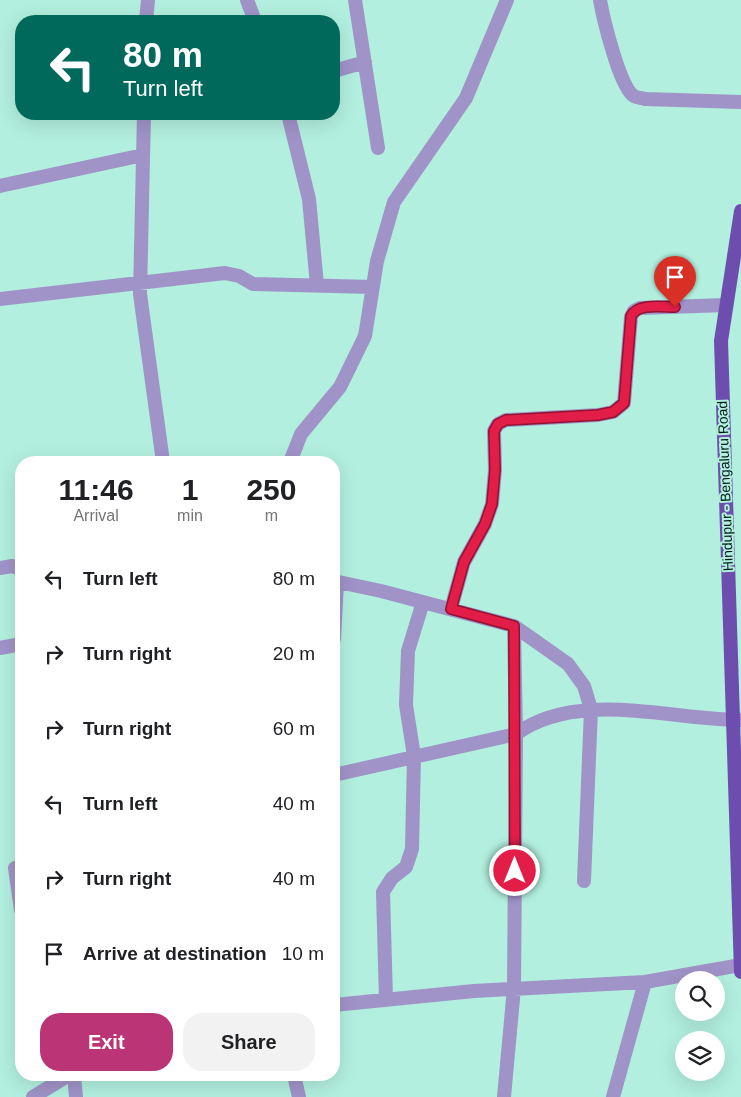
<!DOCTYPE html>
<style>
:root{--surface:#fff;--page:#f2f2f2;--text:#202124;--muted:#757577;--accent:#bb3475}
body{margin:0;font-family:Helvetica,sans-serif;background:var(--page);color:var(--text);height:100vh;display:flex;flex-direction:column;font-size:19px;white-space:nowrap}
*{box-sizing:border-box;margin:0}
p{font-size:16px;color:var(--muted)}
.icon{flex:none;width:28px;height:28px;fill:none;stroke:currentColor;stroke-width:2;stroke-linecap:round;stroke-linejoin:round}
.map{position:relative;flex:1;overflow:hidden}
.details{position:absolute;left:15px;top:456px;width:325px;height:625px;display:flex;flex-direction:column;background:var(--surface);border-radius:20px;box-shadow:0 5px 20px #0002}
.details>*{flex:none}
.hud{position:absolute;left:15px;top:15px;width:325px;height:105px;border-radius:20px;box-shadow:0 5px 20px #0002;background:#00695c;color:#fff;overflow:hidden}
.controls{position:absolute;left:675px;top:971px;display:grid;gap:10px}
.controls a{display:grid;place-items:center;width:50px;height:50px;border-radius:50%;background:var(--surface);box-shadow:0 5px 20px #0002;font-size:25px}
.pin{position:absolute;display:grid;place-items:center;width:42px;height:42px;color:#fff;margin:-51px -21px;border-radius:50% 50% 50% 0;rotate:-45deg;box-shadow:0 0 5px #0007}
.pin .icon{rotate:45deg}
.me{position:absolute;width:55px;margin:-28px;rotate:0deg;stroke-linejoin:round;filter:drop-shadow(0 0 4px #0008)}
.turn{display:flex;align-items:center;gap:18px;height:105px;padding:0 25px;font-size:22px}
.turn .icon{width:65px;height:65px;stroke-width:2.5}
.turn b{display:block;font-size:35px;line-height:42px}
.eta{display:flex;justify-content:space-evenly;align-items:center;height:85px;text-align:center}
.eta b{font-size:30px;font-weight:700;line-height:35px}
.button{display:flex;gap:10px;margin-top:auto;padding:10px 25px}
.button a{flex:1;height:58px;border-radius:20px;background:var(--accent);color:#fff;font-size:20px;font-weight:700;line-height:58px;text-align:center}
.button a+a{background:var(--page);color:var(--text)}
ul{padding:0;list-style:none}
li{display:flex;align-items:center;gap:15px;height:75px;padding:0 25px}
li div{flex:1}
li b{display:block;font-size:19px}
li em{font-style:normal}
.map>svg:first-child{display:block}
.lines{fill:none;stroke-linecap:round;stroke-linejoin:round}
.minor{stroke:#a093c8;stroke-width:14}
.primary{stroke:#6d4eaf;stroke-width:14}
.route-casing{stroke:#92132f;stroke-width:12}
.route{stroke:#e11d48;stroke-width:9}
.labels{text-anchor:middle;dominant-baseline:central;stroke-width:4;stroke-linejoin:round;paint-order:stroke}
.street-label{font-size:14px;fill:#021a14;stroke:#b2efde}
</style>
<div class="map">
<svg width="741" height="1097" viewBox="0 0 741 1097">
<rect width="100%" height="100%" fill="#b2efde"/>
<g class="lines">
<path class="minor" d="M 247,0 L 255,21
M 355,0 L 378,148
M 600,0 C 603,17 620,89 634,96 C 637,98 642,98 645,99 L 741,102
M 146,21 L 148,0
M 334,71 L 365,62
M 144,114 L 140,294 L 163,462
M 288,114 L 309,199 L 317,285
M 0,186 L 143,155
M 0,299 L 225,273 L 239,276 L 253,284 L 373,287
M 290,462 L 301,434 L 340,387 L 365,336 L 377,261 L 394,202 L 466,98 L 507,0
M 0,568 L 12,566 L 21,569
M 334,581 L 381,591 L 514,626 L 568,664 L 584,686 L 591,709 L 584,881
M 451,609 L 464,562 L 485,524 L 492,504 L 495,470 L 494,431 L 498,424 L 506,420 L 598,415 L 613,412 L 624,403 L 631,317 L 634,311 L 640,308 L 726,305
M 334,639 L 337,582
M 0,648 L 21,644
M 334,775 L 516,734 C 578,689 671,720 741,720
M 15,868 L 21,910
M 386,1000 L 383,892 L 392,878 L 406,867 L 412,849 L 414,756 L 406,705 L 408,651 L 423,602
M 334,1005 L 474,991 L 645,982 L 741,965
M 74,1075 L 76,1097
M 294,1075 L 299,1097
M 33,1097 L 69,1075
M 504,1097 L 514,988 L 516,734 L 514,626
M 613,1097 L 645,982"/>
<path class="primary" d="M 741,211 L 721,341 L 741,972"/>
</g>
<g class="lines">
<g class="route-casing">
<path id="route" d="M 515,871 L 514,626 L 451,609 L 464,562 L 485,524 L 492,504 L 495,470 L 494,431 L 498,424 L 506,420 L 598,415 L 613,412 L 624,403 L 631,316 C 638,303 661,307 675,307"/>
</g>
<use href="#route" class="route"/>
</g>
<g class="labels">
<g class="street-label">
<text transform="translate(725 486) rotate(-92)">Hindupur - Bengaluru Road</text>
</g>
</g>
</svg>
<div class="controls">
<a><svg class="icon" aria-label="search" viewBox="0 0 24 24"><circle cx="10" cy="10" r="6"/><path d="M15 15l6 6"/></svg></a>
<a><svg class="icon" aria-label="layers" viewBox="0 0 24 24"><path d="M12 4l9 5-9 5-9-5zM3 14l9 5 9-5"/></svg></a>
</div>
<div class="pin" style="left:675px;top:307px;background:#d93025"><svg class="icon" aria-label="arrive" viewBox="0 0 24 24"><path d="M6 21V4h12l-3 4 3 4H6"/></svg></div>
<svg class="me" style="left:515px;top:871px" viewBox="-20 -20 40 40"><circle r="17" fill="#e11d48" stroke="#fff" stroke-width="3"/><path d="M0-11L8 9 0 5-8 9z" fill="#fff"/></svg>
<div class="hud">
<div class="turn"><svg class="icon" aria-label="left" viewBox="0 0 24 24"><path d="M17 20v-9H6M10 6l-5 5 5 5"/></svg><div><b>80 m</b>Turn left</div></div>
</div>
<section class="details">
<div class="eta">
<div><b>11:46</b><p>Arrival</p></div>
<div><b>1</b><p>min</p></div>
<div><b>250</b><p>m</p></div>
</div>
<ul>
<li><svg class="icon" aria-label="left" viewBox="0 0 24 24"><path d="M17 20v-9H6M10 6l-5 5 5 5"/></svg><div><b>Turn left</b></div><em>80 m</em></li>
<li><svg class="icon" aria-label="right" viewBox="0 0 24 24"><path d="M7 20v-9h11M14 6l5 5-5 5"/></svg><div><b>Turn right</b></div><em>20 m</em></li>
<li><svg class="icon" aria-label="right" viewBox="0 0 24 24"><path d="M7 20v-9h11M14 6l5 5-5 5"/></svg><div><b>Turn right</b></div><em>60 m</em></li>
<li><svg class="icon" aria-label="left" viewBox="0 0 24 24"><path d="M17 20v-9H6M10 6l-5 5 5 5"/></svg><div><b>Turn left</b></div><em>40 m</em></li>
<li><svg class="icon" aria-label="right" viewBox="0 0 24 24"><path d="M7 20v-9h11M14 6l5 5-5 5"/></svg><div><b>Turn right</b></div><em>40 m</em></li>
<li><svg class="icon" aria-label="arrive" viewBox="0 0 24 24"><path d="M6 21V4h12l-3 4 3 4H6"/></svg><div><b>Arrive at destination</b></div><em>10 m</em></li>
</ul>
<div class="button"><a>Exit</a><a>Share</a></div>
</section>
</div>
